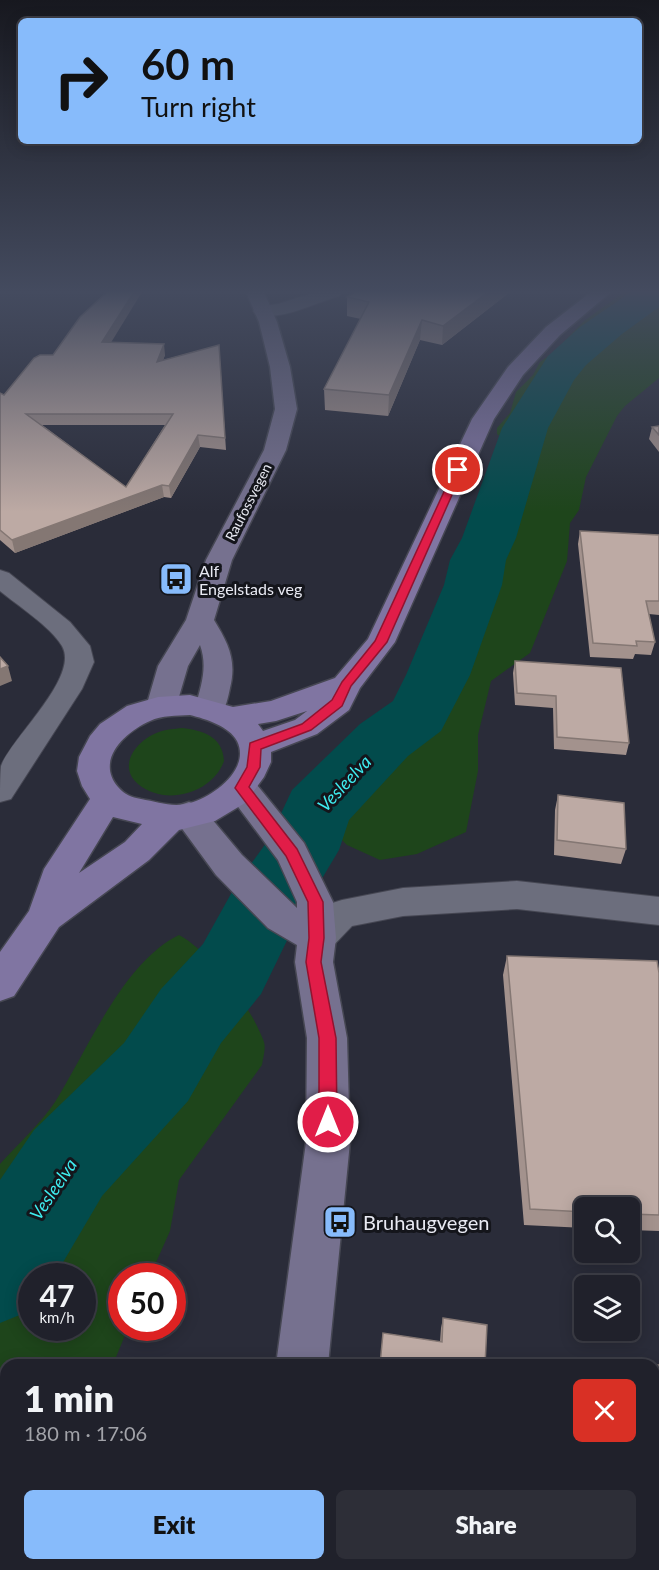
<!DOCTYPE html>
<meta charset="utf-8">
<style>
:root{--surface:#20212b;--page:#2d2e37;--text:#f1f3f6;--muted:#a2a3a9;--line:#3d3e47;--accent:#87bbfb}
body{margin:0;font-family:Lato,sans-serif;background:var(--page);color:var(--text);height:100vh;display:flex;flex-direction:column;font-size:22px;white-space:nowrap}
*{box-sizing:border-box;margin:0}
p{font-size:20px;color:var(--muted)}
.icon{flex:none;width:33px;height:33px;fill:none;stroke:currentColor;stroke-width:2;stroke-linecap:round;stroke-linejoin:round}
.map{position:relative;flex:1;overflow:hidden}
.drawer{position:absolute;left:0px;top:1359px;width:660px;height:212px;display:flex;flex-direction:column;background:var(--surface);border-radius:18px 18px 0 0;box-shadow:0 3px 15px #0003,0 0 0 2px var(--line)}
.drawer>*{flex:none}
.banner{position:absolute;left:18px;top:18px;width:624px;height:126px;border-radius:9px;box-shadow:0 3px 15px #0003,0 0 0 2px var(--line);background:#87bbfb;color:#111;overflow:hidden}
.fabs{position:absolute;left:574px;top:1197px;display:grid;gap:12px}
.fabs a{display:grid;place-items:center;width:66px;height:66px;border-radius:9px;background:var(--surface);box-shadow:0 3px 15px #0003,0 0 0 2px var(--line);font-size:30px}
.speed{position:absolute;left:18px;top:1263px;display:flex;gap:12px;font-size:30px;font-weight:700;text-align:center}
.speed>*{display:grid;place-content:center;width:78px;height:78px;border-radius:50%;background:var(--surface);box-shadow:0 3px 15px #0003,0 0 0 2px var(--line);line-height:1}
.speed small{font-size:15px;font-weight:400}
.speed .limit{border:9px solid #d22;background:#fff;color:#111}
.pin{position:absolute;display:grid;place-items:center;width:51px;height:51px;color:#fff;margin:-26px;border:3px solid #fff;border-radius:50%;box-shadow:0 2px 6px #0007}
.me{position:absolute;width:66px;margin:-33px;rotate:0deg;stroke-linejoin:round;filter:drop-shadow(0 0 4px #0008)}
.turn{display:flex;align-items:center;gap:21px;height:126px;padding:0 24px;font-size:27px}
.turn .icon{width:78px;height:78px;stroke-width:2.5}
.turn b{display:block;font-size:42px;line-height:51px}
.round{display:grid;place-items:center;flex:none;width:63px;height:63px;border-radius:9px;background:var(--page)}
.headline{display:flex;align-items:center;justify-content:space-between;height:102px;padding:0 24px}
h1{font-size:36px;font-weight:800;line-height:45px}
.action{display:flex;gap:12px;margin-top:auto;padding:12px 24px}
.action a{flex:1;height:69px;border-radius:9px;background:var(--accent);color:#111;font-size:24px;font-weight:800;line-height:69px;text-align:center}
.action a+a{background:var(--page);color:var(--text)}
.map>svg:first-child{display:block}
.green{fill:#1e451b;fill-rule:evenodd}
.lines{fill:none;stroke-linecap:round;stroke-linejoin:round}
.river{fill:#024b4c;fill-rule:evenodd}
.street-casing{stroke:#464753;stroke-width:2}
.secondary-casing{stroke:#464753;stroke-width:3}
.primary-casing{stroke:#464753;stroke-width:3}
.street{fill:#6c6e7d;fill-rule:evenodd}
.secondary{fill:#76718f;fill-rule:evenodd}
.primary{fill:#8075a2;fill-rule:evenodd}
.wall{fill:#a3928d;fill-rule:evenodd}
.shaded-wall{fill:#847773}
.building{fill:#bdaaa4;stroke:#847773;stroke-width:1.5;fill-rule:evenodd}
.route{fill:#e11d48;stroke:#92132f;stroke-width:1.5}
.labels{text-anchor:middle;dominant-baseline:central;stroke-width:6;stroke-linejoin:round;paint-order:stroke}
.far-street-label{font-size:14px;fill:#e9eaf3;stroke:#14151b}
.poi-label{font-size:16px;fill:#e9eaf3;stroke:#14151b;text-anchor:start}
.water-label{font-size:18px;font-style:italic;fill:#3eecef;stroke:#14151b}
.near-poi-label{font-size:20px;fill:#e9eaf3;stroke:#14151b;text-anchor:start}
</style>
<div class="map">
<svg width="659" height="1570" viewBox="0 0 659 1570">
<rect width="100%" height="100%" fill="#2a2c39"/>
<path class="green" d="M 624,292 L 659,292 L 659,378 L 625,406 L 617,416 L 586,477 L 579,510 L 570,523 L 567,561 L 530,653 L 491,681 L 478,735 L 478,771 L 466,832 L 417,854 L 380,860 L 347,845 L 335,833 L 334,820 L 401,760 L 484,604 L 492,578 L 508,548 L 517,512 L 533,473 C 525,455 512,446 497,434 L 497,428 L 510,413 L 516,392 L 533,375 L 540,362 L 555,351 L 584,321 Z
M 182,728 C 203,730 223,737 224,761 C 213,793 165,807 138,784 C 116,765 138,739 159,732 C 167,729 174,729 182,728 Z
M 179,935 C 211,952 252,1008 264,1042 C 266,1049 263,1058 262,1065 L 179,1180 L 170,1231 L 150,1276 L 122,1276 L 122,1328 L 128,1328 L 114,1362 L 110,1365 L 6,1365 L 6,1506 L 0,1515 L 0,1164 C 18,1144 40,1124 55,1102 C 87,1051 123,962 179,935 ZM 32,1276 L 82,1276 L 82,1328 L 32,1328 Z"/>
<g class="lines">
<path class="river" d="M 631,292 L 659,292 L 659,307 L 622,334 L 586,365 L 574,380 L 548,428 L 516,538 L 506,560 L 502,585 L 470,675 L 441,731 L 408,756 L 349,820 L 339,850 L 296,922 L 261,994 L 221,1043 L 188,1101 L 102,1196 L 55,1276 L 32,1276 L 32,1310 L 0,1323 L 0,1180 L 34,1130 L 124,1043 L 161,989 L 203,944 L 237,883 L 269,839 L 292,790 L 360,724 L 393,701 L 406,675 L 444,585 L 450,560 L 462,538 L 502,428 L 548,356 L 580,327 Z"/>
<g class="street-casing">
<path id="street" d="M 316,292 L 341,292 L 339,296 C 315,303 281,321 256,315 L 253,311 L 256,307 L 278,304 Z
M 0,570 L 9,573 L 70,622 L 90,646 L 94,662 L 82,689 L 11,799 L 0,802 C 0,792 0,775 1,766 C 12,737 80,677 62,646 C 50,626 18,606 0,591 Z
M 517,881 L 659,897 L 659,925 L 517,909 L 403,916 L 352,926 L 330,949 L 317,953 L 304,949 L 299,938 L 304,927 L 329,904 L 342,900 L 403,888 Z"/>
</g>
<g class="secondary-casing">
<path id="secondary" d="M 246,292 L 264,292 L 277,322 L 290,367 L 297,409 L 286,450 L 232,560 L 214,620 C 228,643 237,660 230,688 C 228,698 226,707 221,715 L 210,718 L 199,715 L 195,708 C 201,686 208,667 200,645 L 188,666 L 176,707 L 172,714 L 161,717 L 150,714 L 146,707 L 158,666 L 186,620 L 206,560 L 264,450 L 275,409 L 270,367 L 259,322 Z
M 241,776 L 253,780 L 304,843 L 333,902 L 336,938 L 333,962 L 347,1038 L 350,1142 L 328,1365 L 276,1365 L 306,1142 L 307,1038 L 295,962 L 297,945 L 268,928 L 216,875 L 172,815 L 177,806 L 189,802 L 201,806 L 242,855 L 297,908 L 297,902 L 278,860 L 224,788 L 229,780 Z
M 241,1564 L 299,1564 L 298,1570 L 240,1570 Z"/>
</g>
<g class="primary-casing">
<path id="primary" d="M 591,292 L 611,292 L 560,335 L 523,375 L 494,419 L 395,642 L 360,688 L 349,710 L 317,734 L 271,752 L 271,762 L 264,777 L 245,803 L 215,821 L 179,830 L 149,860 L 59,927 L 14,996 L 0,1001 L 0,952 L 29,911 L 44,869 L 90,799 L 82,786 L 77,771 L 79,757 L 90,736 L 100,724 L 127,706 L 158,697 L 190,695 L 233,707 L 271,701 L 335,678 L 368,639 L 472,419 L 508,367 L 546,327 ZM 307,711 L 295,720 L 263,731 L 258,724 L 276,721 ZM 190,715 C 206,719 229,726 237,741 C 251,769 213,797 190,803 C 173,808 158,802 141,799 C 131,797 125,795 118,787 C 95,760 125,732 150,721 C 162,715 176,716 190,715 ZM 113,817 L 142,824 L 125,842 L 79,873 Z"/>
</g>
<use href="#street" class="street"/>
<use href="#secondary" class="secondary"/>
<use href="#primary" class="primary"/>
</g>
<path class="wall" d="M 355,292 L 510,292 L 442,345 L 420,340 L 388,416 L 325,410 L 324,389 L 361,319 L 347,316 L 347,297 Z
M 111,343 L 165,355 L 163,360 L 219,345 L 226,450 L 200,447 L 171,498 L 164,497 L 15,553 L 0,540 L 0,393 L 4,395 L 53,355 ZM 42,425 L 165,425 L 126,487 Z
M 659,426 L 659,452 L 649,439 L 652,427 Z
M 580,531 L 659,535 L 659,615 L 649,614 L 655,642 L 651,655 L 635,654 L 633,659 L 590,657 L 578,544 Z
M 515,661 L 629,743 L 626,755 L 554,749 L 553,708 L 515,705 L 513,673 Z
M 558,795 L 626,849 L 621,864 L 554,855 L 555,810 Z
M 507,956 L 659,973 L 659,1231 L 630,1230 L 630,1208 L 585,1208 L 585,1228 L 524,1225 L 503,975 Z
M 443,1318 L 485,1365 L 440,1342 L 441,1328 Z
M 603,1361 L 659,1365 L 659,1509 L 654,1508 L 654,1365 L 600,1365 Z"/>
<path class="shaded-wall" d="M 134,292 L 142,292 L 104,354 L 102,342 Z
M 488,292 L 510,292 L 442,345 L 443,326 Z
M 422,320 L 420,340 L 388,416 L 389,395 Z
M 164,344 L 165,355 L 158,373 L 157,362 Z
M 198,435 L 200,447 L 171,498 L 169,486 Z
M 162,485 L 164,497 L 15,553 L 12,540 Z
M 8,666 L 12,681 L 0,686 L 0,669 Z
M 103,1564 L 110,1564 L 108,1570 L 101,1570 Z"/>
<path class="building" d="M 107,292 L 134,292 L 102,342 L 164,344 L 157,362 L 219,345 L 225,438 L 198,435 L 169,486 L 162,485 L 12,540 L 0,530 L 0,393 L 4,395 L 34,358 L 40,355 L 53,355 L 80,317 ZM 26,414 L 173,414 L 126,487 Z
M 355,292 L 488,292 L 443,326 L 422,320 L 389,395 L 324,389 L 369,302 L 347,297 Z
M 659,426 L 659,435 L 652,427 Z
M 580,531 L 659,535 L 659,601 L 646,601 L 655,642 L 636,641 L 637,646 L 593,643 Z
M 0,657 L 8,666 L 0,669 Z
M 515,661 L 621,668 L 629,743 L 557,737 L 556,696 L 517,693 Z
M 558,795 L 624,803 L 626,849 L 557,840 Z
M 507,956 L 657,961 L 659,973 L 659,1215 L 630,1214 L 630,1208 L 585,1208 L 585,1212 L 530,1209 Z
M 443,1318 L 487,1325 L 485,1365 L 380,1365 L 383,1333 L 442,1342 Z
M 603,1361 L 659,1365 L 659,1501 L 654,1501 L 654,1365 L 603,1365 Z
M 6,1469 L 6,1503 L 0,1501 L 0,1481 Z
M 53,1564 L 103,1564 L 101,1570 L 51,1570 Z
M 359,1564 L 465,1564 L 465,1570 L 358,1570 Z"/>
<linearGradient id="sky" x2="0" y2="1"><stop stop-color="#17181f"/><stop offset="0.57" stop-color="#444b5f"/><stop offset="1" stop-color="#444b5f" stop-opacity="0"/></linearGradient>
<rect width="659" height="512" fill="url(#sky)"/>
<path class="route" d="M 455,468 L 463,470 L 387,642 L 351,686 L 342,706 L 311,730 L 261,749 L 260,767 L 249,787 L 297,849 L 323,902 L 324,938 L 321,962 L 336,1038 L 337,1122 L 334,1128 L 328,1130 L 321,1128 L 319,1122 L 319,1038 L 306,962 L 309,938 L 308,902 L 286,856 L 235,788 L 247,767 L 250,743 L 302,724 L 332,700 L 342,682 L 375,641 Z"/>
<defs>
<g id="bus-square" transform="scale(1.725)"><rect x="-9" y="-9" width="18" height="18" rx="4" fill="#87bbfb" stroke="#14151b"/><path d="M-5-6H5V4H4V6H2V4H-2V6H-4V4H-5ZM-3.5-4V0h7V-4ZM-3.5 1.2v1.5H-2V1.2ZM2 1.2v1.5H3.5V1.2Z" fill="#111"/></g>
</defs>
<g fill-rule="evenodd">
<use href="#bus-square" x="176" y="579"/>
<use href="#bus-square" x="340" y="1222"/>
</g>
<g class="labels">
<g class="far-street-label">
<text transform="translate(248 502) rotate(-63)">Raufossvegen</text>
</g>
<g class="poi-label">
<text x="199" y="570">Alf<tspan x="199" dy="18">Engelstads veg</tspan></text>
</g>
<g class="water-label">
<text transform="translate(344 783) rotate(-47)">Vesleelva</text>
<text transform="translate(53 1189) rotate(-56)">Vesleelva</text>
</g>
<g class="near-poi-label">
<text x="363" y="1222">Bruhaugvegen</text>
</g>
</g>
</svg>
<div class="fabs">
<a><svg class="icon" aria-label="search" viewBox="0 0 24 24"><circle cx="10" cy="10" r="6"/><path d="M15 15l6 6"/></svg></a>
<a><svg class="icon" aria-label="layers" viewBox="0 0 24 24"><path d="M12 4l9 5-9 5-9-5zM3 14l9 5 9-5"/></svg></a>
</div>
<div class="speed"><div>47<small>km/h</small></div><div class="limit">50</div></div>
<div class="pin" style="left:458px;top:470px;background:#d93025"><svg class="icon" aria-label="arrive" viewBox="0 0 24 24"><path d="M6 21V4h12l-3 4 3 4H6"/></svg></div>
<svg class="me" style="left:328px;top:1122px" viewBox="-20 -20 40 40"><circle r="17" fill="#e11d48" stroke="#fff" stroke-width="3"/><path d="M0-11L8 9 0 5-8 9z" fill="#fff"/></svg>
<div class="banner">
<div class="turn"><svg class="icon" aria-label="right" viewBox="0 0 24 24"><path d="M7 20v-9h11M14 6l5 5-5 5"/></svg><div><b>60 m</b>Turn right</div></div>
</div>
<section class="drawer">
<div class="headline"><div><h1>1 min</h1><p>180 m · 17:06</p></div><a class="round" style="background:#d93025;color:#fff"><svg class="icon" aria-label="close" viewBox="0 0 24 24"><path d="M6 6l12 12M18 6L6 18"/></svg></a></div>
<div class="action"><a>Exit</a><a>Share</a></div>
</section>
</div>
